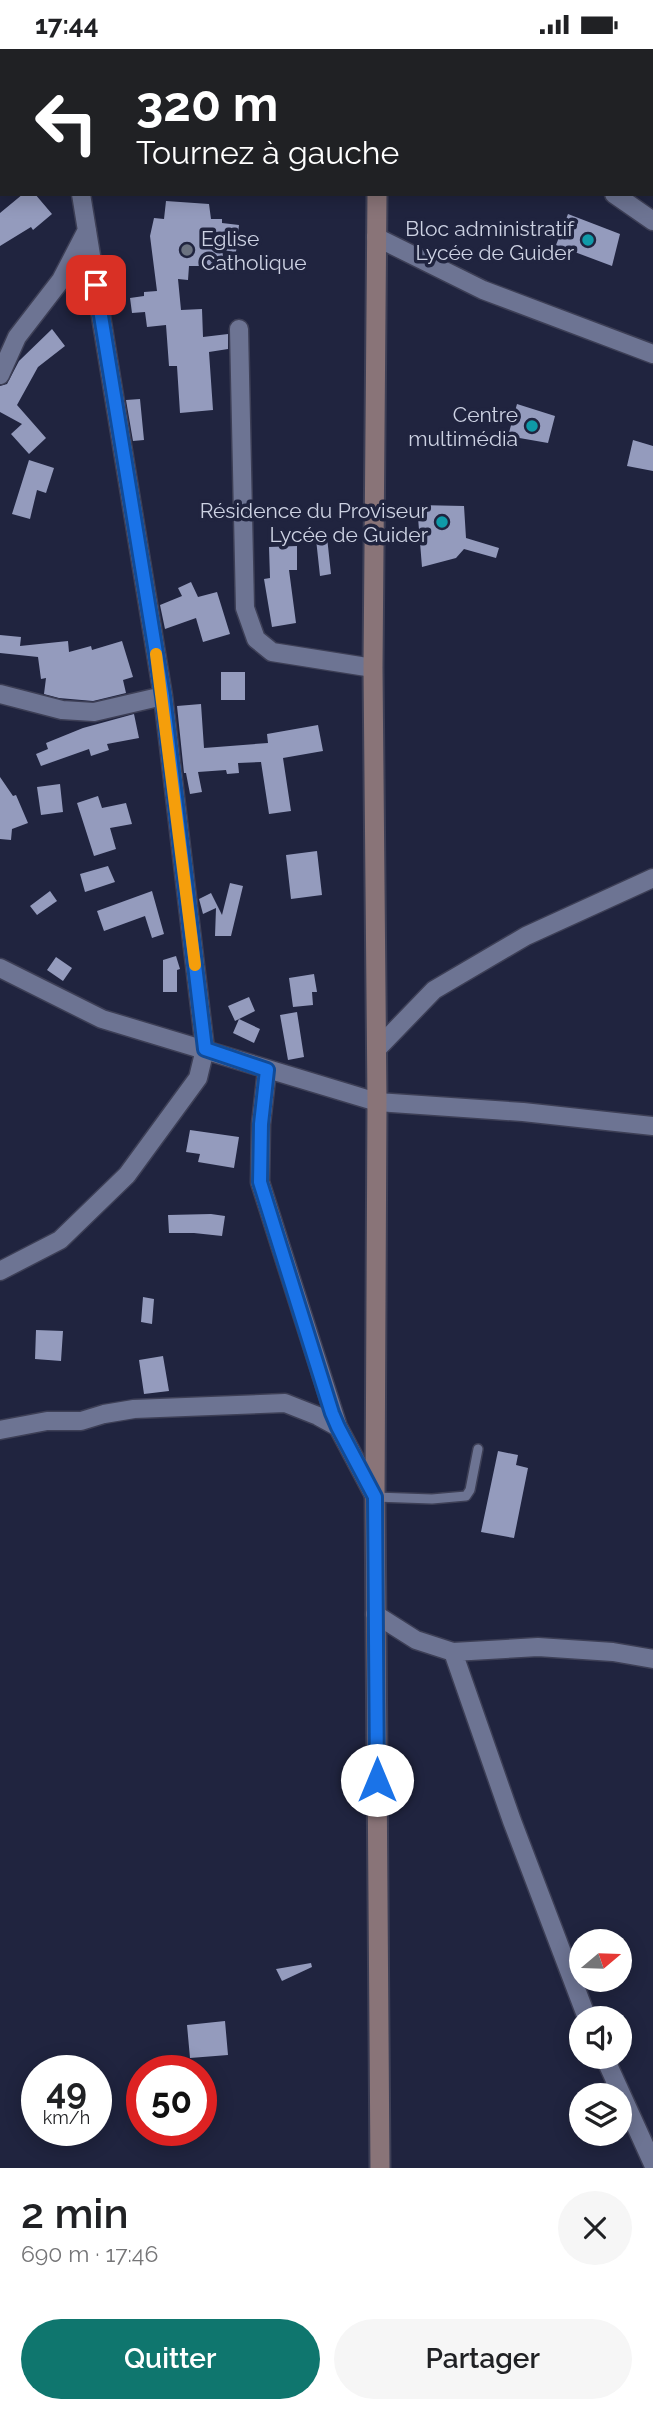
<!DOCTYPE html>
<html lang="fr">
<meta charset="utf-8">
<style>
:root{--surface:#fff;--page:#f6f6f6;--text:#202124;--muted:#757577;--accent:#0f766e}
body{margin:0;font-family:Raleway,sans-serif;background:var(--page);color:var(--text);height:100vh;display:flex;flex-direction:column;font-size:26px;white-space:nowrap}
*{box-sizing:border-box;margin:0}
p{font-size:23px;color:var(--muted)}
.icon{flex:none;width:38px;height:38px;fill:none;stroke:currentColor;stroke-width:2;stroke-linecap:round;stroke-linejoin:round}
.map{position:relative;height:2119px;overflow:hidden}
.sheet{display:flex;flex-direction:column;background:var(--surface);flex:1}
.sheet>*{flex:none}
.top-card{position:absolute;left:0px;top:0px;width:654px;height:147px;box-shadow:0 4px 18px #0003;background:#202124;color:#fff;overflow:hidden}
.needle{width:46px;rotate:71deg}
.controls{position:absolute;left:569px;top:1880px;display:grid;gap:14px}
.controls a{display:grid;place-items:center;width:63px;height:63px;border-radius:50%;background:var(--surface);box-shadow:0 4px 18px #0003;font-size:35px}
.speed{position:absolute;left:21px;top:2006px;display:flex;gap:14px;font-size:35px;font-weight:700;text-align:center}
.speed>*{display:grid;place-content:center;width:91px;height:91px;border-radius:50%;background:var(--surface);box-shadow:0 4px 18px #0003;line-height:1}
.speed small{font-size:18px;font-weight:400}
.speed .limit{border:10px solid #d22;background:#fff;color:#111}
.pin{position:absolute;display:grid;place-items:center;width:60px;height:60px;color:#fff;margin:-30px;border-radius:14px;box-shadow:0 4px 10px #0006}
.me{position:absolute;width:77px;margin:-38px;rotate:0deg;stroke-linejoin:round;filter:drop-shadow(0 0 5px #0008)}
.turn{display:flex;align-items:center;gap:24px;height:147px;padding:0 21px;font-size:32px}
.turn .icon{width:91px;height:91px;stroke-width:2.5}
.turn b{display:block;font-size:49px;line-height:60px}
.round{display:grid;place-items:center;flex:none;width:74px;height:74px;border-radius:37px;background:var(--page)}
.headline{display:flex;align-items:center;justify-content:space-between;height:119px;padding:0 21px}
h1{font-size:42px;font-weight:600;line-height:52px}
.primary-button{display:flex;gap:14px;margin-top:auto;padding:14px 21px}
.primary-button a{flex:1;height:80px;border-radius:42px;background:var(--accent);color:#fff;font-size:28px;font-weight:600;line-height:80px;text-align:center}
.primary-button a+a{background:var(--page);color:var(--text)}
.status{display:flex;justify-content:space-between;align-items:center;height:49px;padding:0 35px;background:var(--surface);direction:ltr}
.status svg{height:19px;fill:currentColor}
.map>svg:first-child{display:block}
.building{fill:#949bbd}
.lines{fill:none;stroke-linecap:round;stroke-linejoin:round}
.service-casing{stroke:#3d3f56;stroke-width:12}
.minor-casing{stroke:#3d3f56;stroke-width:21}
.secondary-casing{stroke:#3d3f56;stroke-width:23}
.path{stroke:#7d8298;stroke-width:2.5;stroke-dasharray:5 3.5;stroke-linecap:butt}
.service{stroke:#6d7493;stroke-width:9}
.minor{stroke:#6d7493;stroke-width:18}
.secondary{stroke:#897478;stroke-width:19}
.route-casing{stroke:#114b97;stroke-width:18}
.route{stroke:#1a73e8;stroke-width:12}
.slow{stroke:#f59e0b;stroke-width:12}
.culture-dot{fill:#0f9aa8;stroke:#20243f;stroke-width:2.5}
.worship-dot{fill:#6b7280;stroke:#20243f;stroke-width:2.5}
.labels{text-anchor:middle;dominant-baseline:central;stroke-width:7;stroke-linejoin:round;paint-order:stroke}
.poi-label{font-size:21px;fill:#cdd2e3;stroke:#20243f;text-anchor:end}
</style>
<div class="status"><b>17:44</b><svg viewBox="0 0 49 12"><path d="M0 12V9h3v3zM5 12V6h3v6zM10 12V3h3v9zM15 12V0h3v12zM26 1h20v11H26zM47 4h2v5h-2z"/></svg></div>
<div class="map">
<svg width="653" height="2119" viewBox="0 0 653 2119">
<rect width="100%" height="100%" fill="#20243f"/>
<path class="building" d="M 23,145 L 35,145 L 52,165 L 33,181 L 31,178 L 0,197 L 0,164 Z
M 166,152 L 209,155 L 211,170 L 222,170 L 222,174 L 239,176 L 236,203 L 222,201 L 224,213 L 214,213 L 213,217 L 189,217 L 188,231 L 178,230 L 181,261 L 202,260 L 203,288 L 228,285 L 228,300 L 209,303 L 213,361 L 180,364 L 177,317 L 169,317 L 166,276 L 147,278 L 145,263 L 132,264 L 130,249 L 144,247 L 144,243 L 157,242 L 150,187 L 154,169 L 164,170 Z
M 568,165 L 620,185 L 612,217 L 556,196 Z
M 52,280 L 65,297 L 38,318 L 17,356 L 46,389 L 29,405 L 11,385 L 22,375 L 0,363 L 0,337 L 7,335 L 19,312 Z
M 140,350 L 144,391 L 133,392 L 126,351 Z
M 517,355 L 555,367 L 548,394 L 508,387 Z
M 633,391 L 653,397 L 653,422 L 627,417 Z
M 29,411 L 54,419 L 46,444 L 37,441 L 30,470 L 12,465 Z
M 417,456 L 464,457 L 466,489 L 499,499 L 496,509 L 464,500 L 456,509 L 422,518 Z
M 327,488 L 331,525 L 320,527 L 316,490 Z
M 297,497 L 297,521 L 289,521 L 296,574 L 272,578 L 264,530 L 270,529 L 269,498 Z
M 191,533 L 198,548 L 217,543 L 230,585 L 203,593 L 196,569 L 165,580 L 160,556 L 182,547 L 178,539 Z
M 0,586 L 21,588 L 20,597 L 68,592 L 69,603 L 91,597 L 92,601 L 122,592 L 133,628 L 123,631 L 126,644 L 93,652 L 59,649 L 44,645 L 46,629 L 41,630 L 38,608 L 0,604 Z
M 221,623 L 245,623 L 245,651 L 221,651 Z
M 201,655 L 204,699 L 268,694 L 267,685 L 318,676 L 323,702 L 283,709 L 291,762 L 269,765 L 261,713 L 238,714 L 239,724 L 227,725 L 226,721 L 198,723 L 202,743 L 190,745 L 186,724 L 184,724 L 177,657 Z
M 134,665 L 139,689 L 107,695 L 109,701 L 91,707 L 89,700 L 41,717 L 36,705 L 48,700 L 46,694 L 83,679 Z
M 0,728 L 13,747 L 16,746 L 28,774 L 12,780 L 11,791 L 0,790 Z
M 60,735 L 63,763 L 41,766 L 37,738 Z
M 98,747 L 102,759 L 126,754 L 132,775 L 110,779 L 116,800 L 94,807 L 77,754 Z
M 317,802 L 322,846 L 291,850 L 286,806 Z
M 108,817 L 115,833 L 85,843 L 80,825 Z
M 230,834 L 243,837 L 231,887 L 215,887 L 216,859 L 203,865 L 199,850 L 211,844 L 222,866 Z
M 50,842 L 57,852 L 37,866 L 30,857 Z
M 152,842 L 164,885 L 152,889 L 145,867 L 104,882 L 97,862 Z
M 176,907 L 180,920 L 177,921 L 177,943 L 163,943 L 163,911 Z
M 56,908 L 72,919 L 63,932 L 47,921 Z
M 314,925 L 317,943 L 312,943 L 313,956 L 293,958 L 289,929 Z
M 249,948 L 255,962 L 235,972 L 228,957 Z
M 297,963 L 304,1008 L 288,1011 L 280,966 Z
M 239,970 L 260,980 L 254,994 L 233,984 Z
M 190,1081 L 239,1088 L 234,1119 L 198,1113 L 200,1105 L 186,1103 Z
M 211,1165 L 225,1167 L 222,1187 L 194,1184 L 169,1184 L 168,1166 Z
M 143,1248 L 154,1250 L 152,1275 L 141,1273 Z
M 36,1281 L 63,1282 L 61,1312 L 35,1310 Z
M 163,1307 L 169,1342 L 144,1345 L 139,1311 Z
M 498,1402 L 518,1406 L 516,1416 L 528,1419 L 514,1489 L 481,1483 Z
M 311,1914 L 312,1918 L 282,1932 L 276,1920 Z
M 225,1972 L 228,2006 L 190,2009 L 187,1976 Z"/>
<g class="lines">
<g class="service-casing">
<path id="service" d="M 375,1448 L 432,1450 L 466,1447 L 470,1441 L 478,1400"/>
</g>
<g class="minor-casing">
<path id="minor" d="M 69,0 L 81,2
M 98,2 L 106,0
M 0,116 L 2,116
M 614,145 L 653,172
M 376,188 L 483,241 L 653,305
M 239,280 L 245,559 L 256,590 L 272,603 L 373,619
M 0,326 L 17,288 L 61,231 L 87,181
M 0,645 L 62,661 L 94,663 L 163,647
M 0,919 L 102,970 L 377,1053 L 523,1063 L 653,1077
M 377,1000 L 434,941 L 526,887 L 653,829
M 267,1021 L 261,1075 L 260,1133 L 338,1378 L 375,1448
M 0,1222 L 60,1191 L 127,1126 L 198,1029 L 205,1000 L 163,647 L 81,145
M 0,1381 L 47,1372 L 81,1372 L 104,1365 L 134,1360 L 285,1354 L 318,1367 L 338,1378
M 375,1565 L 416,1591 L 453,1603 L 538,1598 L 613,1603 L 653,1610
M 453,1603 L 512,1772 L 587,1969
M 604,2007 L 653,2115"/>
</g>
<g class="secondary-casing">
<path id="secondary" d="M 376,0 L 376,2
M 377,145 L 373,619 L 377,1053 L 375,1448 L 380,2119"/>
</g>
<path class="path" d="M 419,0 L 420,2
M 438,2 L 439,0"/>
<use href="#service" class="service"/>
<use href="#minor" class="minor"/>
<use href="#secondary" class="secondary"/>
</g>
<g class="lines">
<g class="route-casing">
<path id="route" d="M 96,236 L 163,647 L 205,1000 L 267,1021 L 261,1075 L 260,1133 L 332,1364 L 338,1378 L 375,1448 L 377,1731"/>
</g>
<use href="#route" class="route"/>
<path class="slow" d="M 156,605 L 195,916"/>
</g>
<g class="culture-dot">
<circle cx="588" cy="191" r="7"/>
<circle cx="532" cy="377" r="7"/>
<circle cx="442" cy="473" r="7"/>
</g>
<circle class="worship-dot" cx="187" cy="201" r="7"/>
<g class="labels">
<g class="poi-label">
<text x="574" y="179">Bloc administratif<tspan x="574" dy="24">Lycée de Guider</tspan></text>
<text x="201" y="189" text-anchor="start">Eglise<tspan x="201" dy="24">Catholique</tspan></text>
<text x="518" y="365">Centre<tspan x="518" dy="24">multimédia</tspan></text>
<text x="428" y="461">Résidence du Proviseur<tspan x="428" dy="24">Lycée de Guider</tspan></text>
</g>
</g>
</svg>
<div class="controls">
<a><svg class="needle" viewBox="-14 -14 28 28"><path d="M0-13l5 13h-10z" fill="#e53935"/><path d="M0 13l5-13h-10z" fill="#757577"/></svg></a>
<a><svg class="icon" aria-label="sound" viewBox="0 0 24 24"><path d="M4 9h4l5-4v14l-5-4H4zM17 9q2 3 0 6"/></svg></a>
<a><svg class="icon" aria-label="layers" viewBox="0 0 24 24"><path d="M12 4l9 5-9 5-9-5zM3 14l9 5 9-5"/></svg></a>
</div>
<div class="speed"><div>49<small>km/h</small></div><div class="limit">50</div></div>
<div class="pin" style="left:96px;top:236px;background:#d93025"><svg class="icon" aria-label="arrive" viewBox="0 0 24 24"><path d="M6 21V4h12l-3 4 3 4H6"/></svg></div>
<svg class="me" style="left:377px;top:1731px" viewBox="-20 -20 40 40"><circle r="19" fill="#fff"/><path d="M0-13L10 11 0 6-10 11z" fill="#1a73e8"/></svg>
<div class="top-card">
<div class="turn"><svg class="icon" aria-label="left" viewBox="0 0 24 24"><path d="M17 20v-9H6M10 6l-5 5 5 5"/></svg><div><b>320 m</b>Tournez à gauche</div></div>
</div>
</div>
<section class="sheet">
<div class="headline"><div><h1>2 min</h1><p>690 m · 17:46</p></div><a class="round"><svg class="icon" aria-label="close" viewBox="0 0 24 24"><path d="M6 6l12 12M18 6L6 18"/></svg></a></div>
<div class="primary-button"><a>Quitter</a><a>Partager</a></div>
</section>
